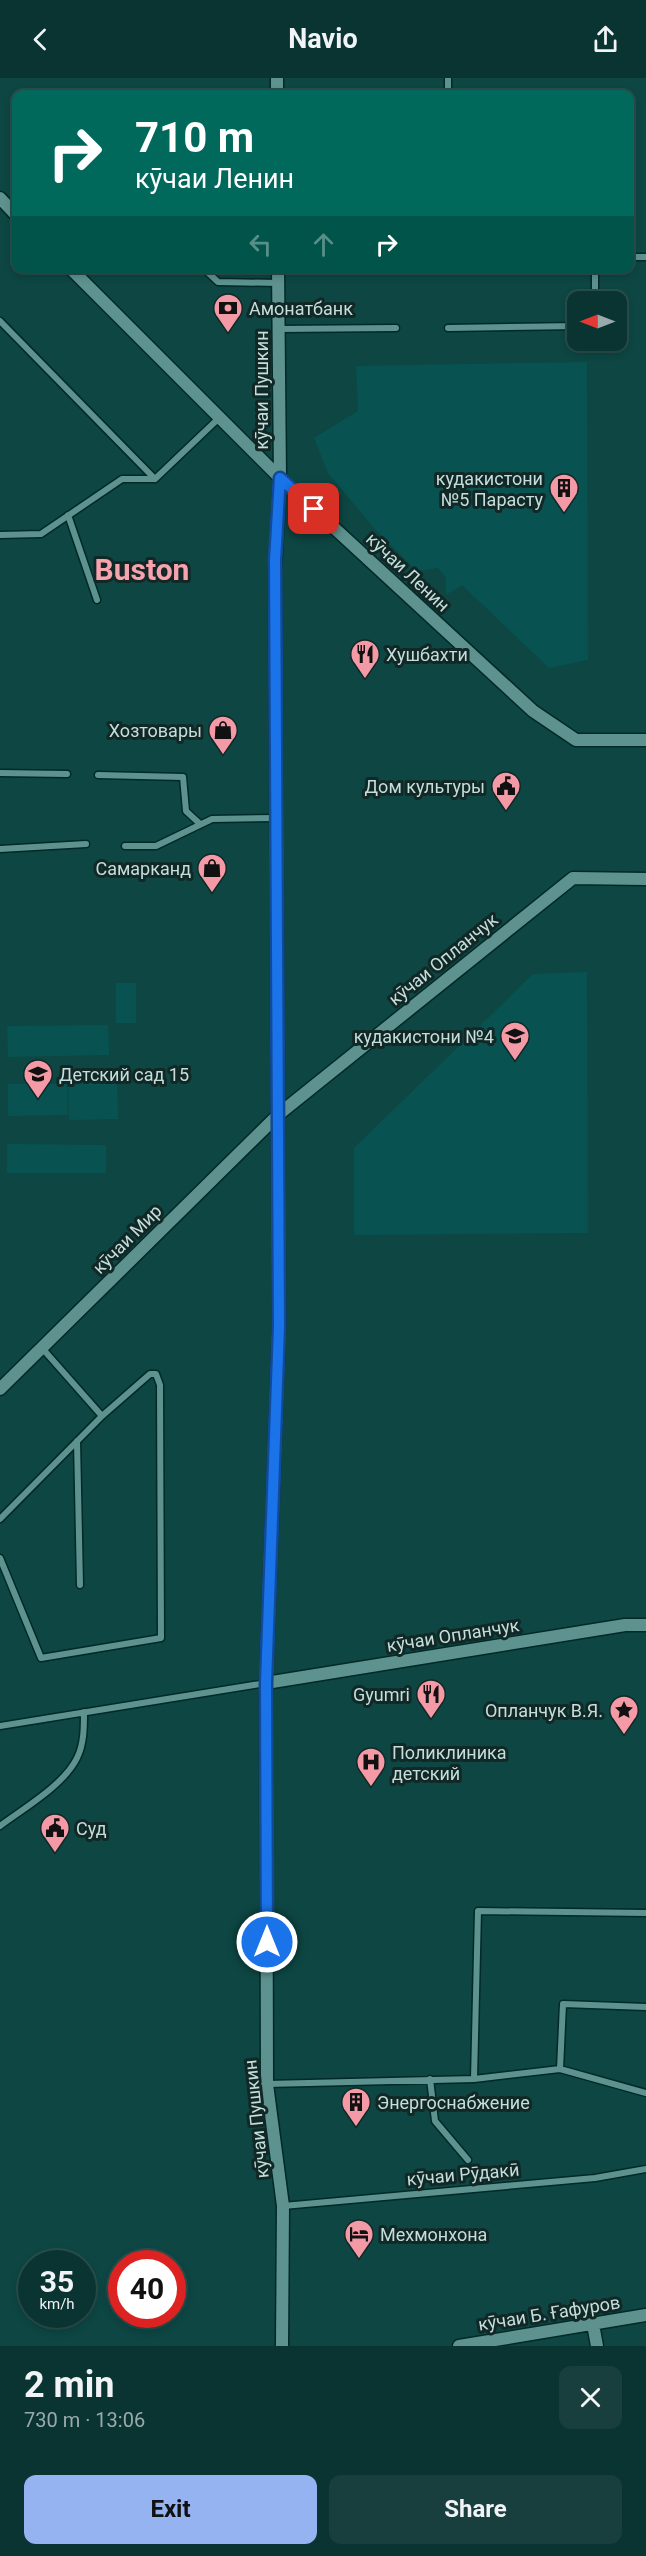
<!DOCTYPE html>
<meta charset="utf-8">
<style>
:root{--surface:#0a3432;--page:#183f3e;--text:#f1f3f6;--muted:#99aaac;--line:#2a4f4d;--accent:#95b2f1}
body{margin:0;font-family:Roboto,sans-serif;background:var(--page);color:var(--text);height:100vh;display:flex;flex-direction:column;font-size:22px;white-space:nowrap}
*{box-sizing:border-box;margin:0}
p{font-size:20px;color:var(--muted)}
.icon{flex:none;width:33px;height:33px;fill:none;stroke:currentColor;stroke-width:2;stroke-linecap:round;stroke-linejoin:round}
.map{position:relative;height:2268px;overflow:hidden}
.side{display:flex;flex-direction:column;background:var(--surface);flex:1}
.side>*{flex:none}
.hud{position:absolute;left:12px;top:12px;width:622px;height:183px;border-radius:12px;box-shadow:0 3px 9px #0003,0 0 0 2px var(--line);background:#00695c;color:#fff;overflow:hidden}
.needle{width:39px;rotate:270deg}
.controls{position:absolute;left:567px;top:213px;display:grid;gap:12px}
.controls a{display:grid;place-items:center;width:60px;height:60px;border-radius:12px;background:var(--surface);box-shadow:0 3px 9px #0003,0 0 0 2px var(--line);font-size:30px}
.speed{position:absolute;left:18px;top:2172px;display:flex;gap:12px;font-size:30px;font-weight:700;text-align:center}
.speed>*{display:grid;place-content:center;width:78px;height:78px;border-radius:50%;background:var(--surface);box-shadow:0 3px 9px #0003,0 0 0 2px var(--line);line-height:1}
.speed small{font-size:15px;font-weight:400}
.speed .limit{border:9px solid #d22;background:#fff;color:#111}
.pin{position:absolute;display:grid;place-items:center;width:51px;height:51px;color:#fff;margin:-26px;border-radius:12px;box-shadow:0 3px 9px #0006}
.me{position:absolute;width:66px;margin:-33px;rotate:0deg;stroke-linejoin:round;filter:drop-shadow(0 0 4px #0008)}
.turn{display:flex;align-items:center;gap:21px;height:126px;padding:0 24px;font-size:27px}
.turn .icon{width:78px;height:78px;stroke-width:2.5}
.turn b{display:block;font-size:42px;line-height:51px}
.lanes{display:flex;align-items:center;height:57px;padding:0 24px;background:#0003;justify-content:center;gap:30px;direction:ltr}
.lanes .off{opacity:.35}
.round{display:grid;place-items:center;flex:none;width:63px;height:63px;border-radius:12px;background:var(--page)}
.headline{display:flex;align-items:center;justify-content:space-between;height:102px;padding:0 24px}
h1{font-size:36px;font-weight:700;line-height:45px}
.primary-button{display:flex;gap:12px;margin-top:auto;padding:12px 24px}
.primary-button a{flex:1;height:69px;border-radius:12px;background:var(--accent);color:#111;font-size:24px;font-weight:700;line-height:69px;text-align:center}
.primary-button a+a{background:var(--page);color:var(--text)}
header{display:flex;justify-content:space-between;align-items:center;height:78px;padding:0 24px;background:var(--surface);font-size:27px;font-weight:700}
.map>svg:first-child{display:block}
.built{fill:#085351}
.lines{fill:none;stroke-linecap:round;stroke-linejoin:round}
.street-casing{stroke:#002a28;stroke-width:9}
.secondary-casing{stroke:#002a28;stroke-width:15}
.street{stroke:#5e928f;stroke-width:6}
.secondary{stroke:#5e928f;stroke-width:12}
.route-casing{stroke:#114b97;stroke-width:15}
.route{stroke:#1a73e8;stroke-width:10}
.labels{text-anchor:middle;dominant-baseline:central;stroke-width:6;stroke-linejoin:round;paint-order:stroke}
.poi-label{font-size:18px;fill:#c4dedc;stroke:#122826;text-anchor:start}
.street-label{font-size:18px;fill:#c4dedc;stroke:#122826}
.town-label{font-size:30px;font-weight:bold;fill:#f7a3ae;stroke:#122826}
</style>
<header><svg class="icon" aria-label="back" viewBox="0 0 24 24"><path d="M15 5l-7 7 7 7"/></svg>Navio<svg class="icon" aria-label="share" viewBox="0 0 24 24"><path d="M12 15V3M7 8l5-5 5 5M5 13v7h14v-7"/></svg></header>
<div class="map">
<svg width="646" height="2268" viewBox="0 0 646 2268">
<rect width="100%" height="100%" fill="#0d4643"/>
<path class="built" d="M 587,284 L 588,582 L 549,590 L 462,507 L 446,517 L 446,500 L 438,490 L 417,493 L 374,450 L 328,395 L 314,360 L 358,333 L 356,288 Z
M 587,894 L 588,1155 L 354,1157 L 354,1070 L 533,896 Z
M 116,905 L 136,905 L 136,945 L 116,945 Z
M 108,947 L 109,977 L 8,979 L 7,948 Z
M 117,1000 L 118,1041 L 69,1042 L 68,1001 Z
M 8,1006 L 67,1006 L 68,1037 L 8,1038 Z
M 7,1066 L 106,1067 L 106,1095 L 7,1095 Z"/>
<g class="lines">
<g class="street-casing">
<path id="street" d="M 448,0 L 448,16
M 630,179 L 646,179
M 203,190 L 218,204 L 278,205
M 595,190 L 595,224
M 0,243 L 155,401
M 448,250 L 578,248
M 279,251 L 396,250
M 68,437 L 97,522
M 0,457 L 41,456 L 122,401 L 155,401 L 218,341
M 0,695 L 67,696
M 98,697 L 183,699 L 186,733 L 199,745
M 125,768 L 156,768 L 212,741 L 277,740
M 0,771 L 86,766
M 42,1270 L 102,1338
M 77,1363 L 80,1507
M 0,1441 L 102,1338 L 150,1296 L 156,1296 L 160,1307 L 161,1560 L 41,1580 L 0,1480
M 0,1648 L 266,1605
M 0,1748 C 24,1730 64,1707 77,1680 C 84,1666 84,1650 84,1634
M 560,1991 L 563,1926 L 646,1929
M 430,2001 L 435,2043 L 468,2082
M 474,2001 L 478,1833 L 646,1835
M 267,2006 L 474,2001 L 560,1991 L 646,2015
M 283,2128 L 595,2100 L 646,2091"/>
</g>
<g class="secondary-casing">
<path id="secondary" d="M 277,0 L 277,16
M 0,120 L 16,137
M 70,190 L 280,400 L 533,633 L 576,662 L 646,662
M 278,190 L 280,400 L 275,492 L 279,1249 L 266,1605 L 267,2006 L 283,2128 L 282,2268
M 0,1311 L 279,1036 L 573,800 L 646,801
M 266,1605 L 625,1547 L 646,1547
M 593,2246 L 597,2268
M 459,2268 L 646,2237"/>
</g>
<use href="#street" class="street"/>
<use href="#secondary" class="secondary"/>
</g>
<g class="lines">
<g class="route-casing">
<path id="route" d="M 267,1864 L 266,1605 L 279,1249 L 275,482 L 280,400 L 314,431"/>
</g>
<use href="#route" class="route"/>
</g>
<defs>
<g id="bank-pin" transform="scale(1.5)"><path d="M0 17L-7.5 6A9.5 9.5 0 1 1 7.5 6Z" fill="#f49aa6" stroke="#122826"/><path d="M-6-4H6V4H-6ZM0-2.3a2.3 2.3 0 1 0 0 4.6a2.3 2.3 0 1 0 0-4.6Z" fill="#111"/></g>
<g id="building-pin" transform="scale(1.5)"><path d="M0 17L-7.5 6A9.5 9.5 0 1 1 7.5 6Z" fill="#f49aa6" stroke="#122826"/><path d="M-4-6H4V6H1V3H-1V6H-4ZM-2.5-4.3h1.7v1.8h-1.7ZM.8-4.3h1.7v1.8H.8ZM-2.5-1h1.7V.8h-1.7ZM.8-1h1.7V.8H.8Z" fill="#111"/></g>
<g id="restaurant-pin" transform="scale(1.5)"><path d="M0 17L-7.5 6A9.5 9.5 0 1 1 7.5 6Z" fill="#f49aa6" stroke="#122826"/><path d="M-5-6h1v4h1v-4h1v4h1v-4h1v5L-1.5 .5V6h-2V.5L-5-1ZM5-6V6H3V1.5H1.5Q1.5-4 5-6Z" fill="#111"/></g>
<g id="shop-pin" transform="scale(1.5)"><path d="M0 17L-7.5 6A9.5 9.5 0 1 1 7.5 6Z" fill="#f49aa6" stroke="#122826"/><path d="M-5-2.5h2.3a2.7 3.5 0 0 1 5.4 0H5L5.5 6h-11ZM-1.5-2.5h3a1.5 2.3 0 0 0-3 0Z" fill="#111"/></g>
<g id="civic-pin" transform="scale(1.5)"><path d="M0 17L-7.5 6A9.5 9.5 0 1 1 7.5 6Z" fill="#f49aa6" stroke="#122826"/><path d="M-.6-6.5H3V-4.5H.6V-3L4-1V1h2V6H-6V1h2V-1L-.6-3ZM-1.2 2.5V6h2.4V2.5Z" fill="#111"/></g>
<g id="school-pin" transform="scale(1.5)"><path d="M0 17L-7.5 6A9.5 9.5 0 1 1 7.5 6Z" fill="#f49aa6" stroke="#122826"/><path d="M0-5L7-2L0 1L-7-2ZM-4 1L0 2.5L4 1V4Q0 6-4 4Z" fill="#111"/></g>
<g id="sight-pin" transform="scale(1.5)"><path d="M0 17L-7.5 6A9.5 9.5 0 1 1 7.5 6Z" fill="#f49aa6" stroke="#122826"/><path d="M0-6L1.8-2.2L6-1.7L2.9 1.2L3.7 5.4L0 3.3L-3.7 5.4L-2.9 1.2L-6-1.7L-1.8-2.2Z" fill="#111"/></g>
<g id="hospital-pin" transform="scale(1.5)"><path d="M0 17L-7.5 6A9.5 9.5 0 1 1 7.5 6Z" fill="#f49aa6" stroke="#122826"/><path d="M-5-5h3v3.5h4V-5h3V5h-3V1.5h-4V5h-3Z" fill="#111"/></g>
<g id="hotel-pin" transform="scale(1.5)"><path d="M0 17L-7.5 6A9.5 9.5 0 1 1 7.5 6Z" fill="#f49aa6" stroke="#122826"/><path d="M-6-4.5h1.5V1H6V5H4.5V3h-9V5H-6ZM-4 0a1.8 1.8 0 1 1 3.6 0ZM.5 0V-2.5h3Q6-2.5 6 0Z" fill="#111"/></g>
</defs>
<g fill-rule="evenodd">
<use href="#bank-pin" x="228" y="230"/>
<use href="#building-pin" x="564" y="410"/>
<use href="#restaurant-pin" x="365" y="576"/>
<use href="#shop-pin" x="223" y="652"/>
<use href="#civic-pin" x="506" y="708"/>
<use href="#shop-pin" x="212" y="790"/>
<use href="#school-pin" x="515" y="958"/>
<use href="#school-pin" x="38" y="996"/>
<use href="#restaurant-pin" x="431" y="1616"/>
<use href="#sight-pin" x="624" y="1632"/>
<use href="#hospital-pin" x="371" y="1684"/>
<use href="#civic-pin" x="55" y="1750"/>
<use href="#building-pin" x="356" y="2024"/>
<use href="#hotel-pin" x="359" y="2156"/>
</g>
<g class="labels">
<g class="poi-label">
<text x="249" y="230">Амонатбанк</text>
<text x="543" y="400" text-anchor="end">кудакистони<tspan x="543" dy="21">№5 Парасту</tspan></text>
<text x="386" y="576">Хушбахти</text>
<text x="202" y="652" text-anchor="end">Хозтовары</text>
<text x="485" y="708" text-anchor="end">Дом культуры</text>
<text x="191" y="790" text-anchor="end">Самарканд</text>
<text x="494" y="958" text-anchor="end">кудакистони №4</text>
<text x="59" y="996">Детский сад 15</text>
<text x="410" y="1616" text-anchor="end">Gyumri</text>
<text x="603" y="1632" text-anchor="end">Опланчук В.Я.</text>
<text x="392" y="1674">Поликлиника<tspan x="392" dy="21">детский</tspan></text>
<text x="76" y="1750">Суд</text>
<text x="377" y="2024">Энергоснабжение</text>
<text x="380" y="2156">Мехмонхона</text>
</g>
<g class="street-label">
<text transform="translate(261 312) rotate(-90)">кӯчаи Пушкин</text>
<text transform="translate(408 494) rotate(43)">кӯчаи Ленин</text>
<text transform="translate(443 881) rotate(-39)">кӯчаи Опланчук</text>
<text transform="translate(127 1161) rotate(-45)">кӯчаи Мир</text>
<text transform="translate(453 1557) rotate(-9)">кӯчаи Опланчук</text>
<text transform="translate(256 2041) rotate(-96)">кӯчаи Пушкин</text>
<text transform="translate(463 2096) rotate(-5)">кӯчаи Рӯдакӣ</text>
<text transform="translate(549 2235) rotate(-9)">кӯчаи Б. Ғафуров</text>
</g>
<g class="town-label">
<text x="142" y="491">Buston</text>
</g>
</g>
</svg>
<div class="controls">
<a><svg class="needle" viewBox="-14 -14 28 28"><path d="M0-13l5 13h-10z" fill="#e53935"/><path d="M0 13l5-13h-10z" fill="#99aaac"/></svg></a>
</div>
<div class="speed"><div>35<small>km/h</small></div><div class="limit">40</div></div>
<div class="pin" style="left:314px;top:431px;background:#d93025"><svg class="icon" aria-label="arrive" viewBox="0 0 24 24"><path d="M6 21V4h12l-3 4 3 4H6"/></svg></div>
<svg class="me" style="left:267px;top:1864px" viewBox="-20 -20 40 40"><circle r="17" fill="#1a73e8" stroke="#fff" stroke-width="3"/><path d="M0-11L8 9 0 5-8 9z" fill="#fff"/></svg>
<div class="hud">
<div class="turn"><svg class="icon" aria-label="right" viewBox="0 0 24 24"><path d="M7 20v-9h11M14 6l5 5-5 5"/></svg><div><b>710 m</b>кӯчаи Ленин</div></div>
<div class="lanes"><svg class="icon off" aria-label="left" viewBox="0 0 24 24"><path d="M17 20v-9H6M10 6l-5 5 5 5"/></svg><svg class="icon off" aria-label="ahead" viewBox="0 0 24 24"><path d="M12 20V5M6 11l6-6 6 6"/></svg><svg class="icon" aria-label="right" viewBox="0 0 24 24"><path d="M7 20v-9h11M14 6l5 5-5 5"/></svg></div>
</div>
</div>
<section class="side">
<div class="headline"><div><h1>2 min</h1><p>730 m · 13:06</p></div><a class="round"><svg class="icon" aria-label="close" viewBox="0 0 24 24"><path d="M6 6l12 12M18 6L6 18"/></svg></a></div>
<div class="primary-button"><a>Exit</a><a>Share</a></div>
</section>
